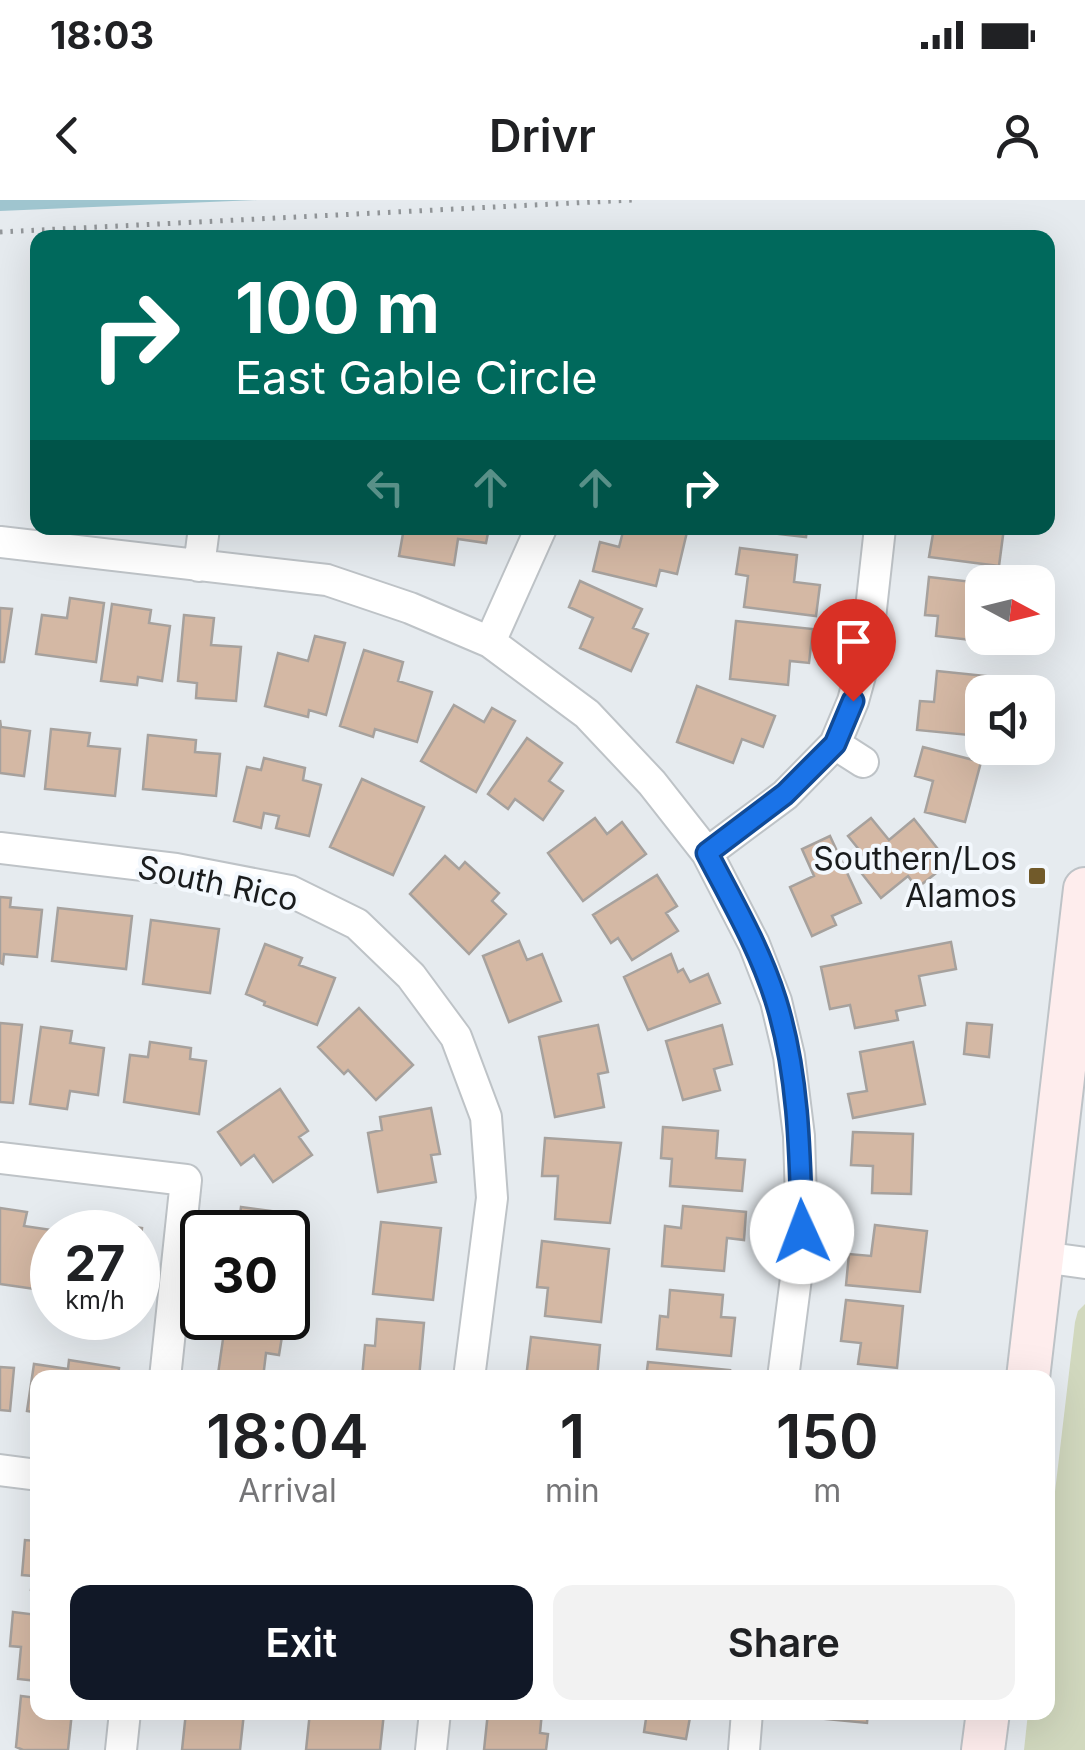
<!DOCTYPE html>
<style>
:root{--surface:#fff;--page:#f2f2f2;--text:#202124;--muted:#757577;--accent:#111827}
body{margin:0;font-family:Inter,sans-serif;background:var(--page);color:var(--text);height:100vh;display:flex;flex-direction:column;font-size:38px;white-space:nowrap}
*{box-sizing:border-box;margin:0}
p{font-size:32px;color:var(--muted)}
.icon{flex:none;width:55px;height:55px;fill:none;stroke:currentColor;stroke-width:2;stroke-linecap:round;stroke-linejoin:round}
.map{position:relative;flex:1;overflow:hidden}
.details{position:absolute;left:30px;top:1170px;width:1025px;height:350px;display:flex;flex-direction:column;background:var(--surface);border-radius:20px;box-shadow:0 10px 40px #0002}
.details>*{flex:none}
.hud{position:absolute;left:30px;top:30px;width:1025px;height:305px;border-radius:20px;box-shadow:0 10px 40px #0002;background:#00695c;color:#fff;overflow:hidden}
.needle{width:65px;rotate:97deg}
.buttons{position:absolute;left:965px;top:365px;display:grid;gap:20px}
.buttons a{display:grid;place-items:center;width:90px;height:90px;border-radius:20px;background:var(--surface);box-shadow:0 10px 40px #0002;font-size:50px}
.speed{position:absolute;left:30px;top:1010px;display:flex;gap:20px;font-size:50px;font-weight:700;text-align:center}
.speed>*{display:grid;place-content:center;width:130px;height:130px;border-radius:50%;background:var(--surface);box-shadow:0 10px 40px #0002;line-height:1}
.speed small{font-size:25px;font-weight:400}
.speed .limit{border:5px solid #111;border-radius:15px;background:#fff;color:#111}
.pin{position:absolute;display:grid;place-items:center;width:85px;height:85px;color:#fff;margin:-102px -42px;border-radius:50% 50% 50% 0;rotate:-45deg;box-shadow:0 0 10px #0007}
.pin .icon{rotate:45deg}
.me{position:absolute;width:110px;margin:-55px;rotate:358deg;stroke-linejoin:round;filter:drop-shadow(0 0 8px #0008)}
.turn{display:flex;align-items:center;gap:35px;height:210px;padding:0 40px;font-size:45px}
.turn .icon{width:130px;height:130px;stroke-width:2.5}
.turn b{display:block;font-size:70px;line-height:85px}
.lanes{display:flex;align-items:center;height:95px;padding:0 40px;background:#0003;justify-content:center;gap:50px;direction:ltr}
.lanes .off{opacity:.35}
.eta{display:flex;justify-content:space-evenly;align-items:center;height:170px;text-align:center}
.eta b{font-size:60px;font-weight:600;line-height:70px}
.button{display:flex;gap:20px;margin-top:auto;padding:20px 40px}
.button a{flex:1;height:115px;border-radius:20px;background:var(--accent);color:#fff;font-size:40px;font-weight:600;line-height:115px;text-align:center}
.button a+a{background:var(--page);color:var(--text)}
.status{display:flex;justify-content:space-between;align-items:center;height:70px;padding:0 50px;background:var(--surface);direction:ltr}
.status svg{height:28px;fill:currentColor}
header{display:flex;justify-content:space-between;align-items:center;height:130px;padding:0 40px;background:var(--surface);font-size:45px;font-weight:600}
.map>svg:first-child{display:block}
.green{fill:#d1d8be}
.water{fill:#9fc5cf}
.building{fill:#d4b8a4;stroke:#a6a19d;stroke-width:2.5}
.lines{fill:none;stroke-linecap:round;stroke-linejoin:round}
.minor-casing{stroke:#bec3c7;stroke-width:34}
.secondary-casing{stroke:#bec3c7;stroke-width:46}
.path{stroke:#929699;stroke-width:5;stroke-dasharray:2.5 8;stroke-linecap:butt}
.minor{stroke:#fff;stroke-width:30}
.secondary{stroke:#feeded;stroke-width:42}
.route-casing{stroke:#114b97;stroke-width:25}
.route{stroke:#1a73e8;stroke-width:18}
.poi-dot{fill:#715a2a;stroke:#f3f8fd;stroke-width:4}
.labels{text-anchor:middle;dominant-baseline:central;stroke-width:8;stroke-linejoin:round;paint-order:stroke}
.poi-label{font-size:32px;fill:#1a1c1d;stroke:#f3f8fd;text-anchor:end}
.street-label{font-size:32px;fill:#1a1c1d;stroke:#f3f8fd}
</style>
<div class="status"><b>18:03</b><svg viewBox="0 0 49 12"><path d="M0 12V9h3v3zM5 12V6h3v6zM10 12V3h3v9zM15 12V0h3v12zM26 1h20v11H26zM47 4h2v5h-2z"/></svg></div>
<header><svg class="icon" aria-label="back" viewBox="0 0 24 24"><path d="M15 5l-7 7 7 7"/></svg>Drivr<svg class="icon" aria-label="person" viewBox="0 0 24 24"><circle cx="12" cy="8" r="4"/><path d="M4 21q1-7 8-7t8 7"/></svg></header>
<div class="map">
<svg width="1085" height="1550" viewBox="0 0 1085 1550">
<rect width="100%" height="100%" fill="#e6ebef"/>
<path class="green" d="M 1085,1104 L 1085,1550 L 1024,1550 L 1028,1513 L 1048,1512 L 1048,1351 L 1075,1122 L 1078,1111 Z"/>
<path class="water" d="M 0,0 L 257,0 L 0,11 Z"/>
<path class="building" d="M 404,328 L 489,328 L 486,343 L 458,339 L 454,365 L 399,356 Z
M 624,328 L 667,328 L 687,332 L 677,374 L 660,370 L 656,386 L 593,371 L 600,342 L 619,347 Z
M 752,328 L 807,328 L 806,337 L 752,331 Z
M 934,328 L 1004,328 L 999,366 L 929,357 Z
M 740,348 L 797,355 L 794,382 L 820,385 L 816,416 L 744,407 L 748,376 L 736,374 Z
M 929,377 L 982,383 L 982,438 L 989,438 L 989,442 L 936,436 L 938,416 L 925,415 Z
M 580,381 L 642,409 L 633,428 L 648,434 L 631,471 L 580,448 L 593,418 L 569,407 Z
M 70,398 L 104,403 L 96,462 L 36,454 L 42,415 L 67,418 Z
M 112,404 L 151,410 L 149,423 L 170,426 L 162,481 L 138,477 L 137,485 L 101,481 Z
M 0,408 L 12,409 L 4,462 L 0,462 Z
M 184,415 L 214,418 L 211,445 L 241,447 L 236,501 L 196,498 L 197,483 L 178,481 Z
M 736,421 L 813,429 L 809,463 L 790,461 L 788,485 L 730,479 Z
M 315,436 L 345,443 L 326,515 L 309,510 L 308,517 L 265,506 L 278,453 L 308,461 Z
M 364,450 L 403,462 L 398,481 L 432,492 L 417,542 L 375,529 L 373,537 L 340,526 Z
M 937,471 L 996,477 L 994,492 L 982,492 L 982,522 L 979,536 L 917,530 L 920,501 L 934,502 Z
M 697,486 L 775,516 L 763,547 L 742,539 L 733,563 L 677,542 Z
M 454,505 L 484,522 L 492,508 L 515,521 L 476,592 L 421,561 Z
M 0,520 L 1,527 L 30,531 L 24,576 L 0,573 Z
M 51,529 L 90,533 L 88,546 L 120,549 L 115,596 L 45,589 Z
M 148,535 L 196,540 L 195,552 L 220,554 L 216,596 L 143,589 Z
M 527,538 L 562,563 L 549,581 L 563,591 L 543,620 L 515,599 L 508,609 L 488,594 Z
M 923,547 L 981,562 L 965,622 L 925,612 L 933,581 L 915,576 Z
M 264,558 L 305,568 L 303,580 L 321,585 L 309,636 L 276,628 L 279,616 L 264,613 L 261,628 L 234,621 L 247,567 L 261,570 Z
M 362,579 L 424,607 L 393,675 L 330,647 Z
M 595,618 L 607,634 L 622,622 L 646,654 L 583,701 L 548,653 Z
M 871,618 L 889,640 L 914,619 L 949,663 L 917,688 L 908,676 L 881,698 L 859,670 L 869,662 L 848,636 Z
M 830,636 L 861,703 L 832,716 L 836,725 L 812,736 L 790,687 L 814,676 L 802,649 Z
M 445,656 L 459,669 L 465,662 L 499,693 L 492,701 L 506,714 L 469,754 L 410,694 Z
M 657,675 L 677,706 L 666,713 L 678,731 L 632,760 L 618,738 L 611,743 L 593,715 Z
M 0,697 L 11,698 L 10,707 L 42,710 L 37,757 L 4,754 L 3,764 L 0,763 Z
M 58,708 L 132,716 L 126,769 L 52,761 Z
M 151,720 L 219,729 L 210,793 L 143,784 Z
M 519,741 L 527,760 L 542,754 L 561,801 L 509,822 L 483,756 Z
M 951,742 L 956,769 L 919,776 L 925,805 L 896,811 L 898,820 L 855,828 L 850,805 L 830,809 L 821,767 Z
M 265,744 L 302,758 L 299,765 L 335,778 L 317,825 L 264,805 L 265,802 L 246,794 Z
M 671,754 L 678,772 L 683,769 L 690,782 L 708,774 L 720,803 L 648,830 L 624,777 Z
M 359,808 L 413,865 L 376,900 L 348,870 L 344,874 L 318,847 Z
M 0,823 L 22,825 L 13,903 L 0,902 Z
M 967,823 L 992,825 L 989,857 L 964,854 Z
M 598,825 L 608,872 L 598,874 L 604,907 L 555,917 L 539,837 Z
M 722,825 L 732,864 L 714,869 L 720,890 L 683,900 L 666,841 Z
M 41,827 L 72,831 L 70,843 L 104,848 L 98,895 L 70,891 L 67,909 L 30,904 Z
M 150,842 L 191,848 L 190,859 L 206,861 L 199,914 L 124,902 L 130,855 L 148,857 Z
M 913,842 L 925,904 L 853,918 L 848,894 L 867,891 L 860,852 Z
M 280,889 L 308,931 L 299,937 L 312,955 L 273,982 L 254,955 L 241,965 L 218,932 Z
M 431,908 L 440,954 L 431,955 L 436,982 L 378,992 L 368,933 L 382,930 L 380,917 Z
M 663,927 L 718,931 L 716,958 L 745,960 L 742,991 L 670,986 L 672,959 L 661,958 Z
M 853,932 L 913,934 L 911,994 L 872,993 L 873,966 L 851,965 Z
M 545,938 L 621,943 L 610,1023 L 555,1019 L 558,976 L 542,976 Z
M 683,1006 L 746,1012 L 744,1040 L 727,1038 L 724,1071 L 662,1066 L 665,1026 L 681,1028 Z
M 241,1007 L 302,1015 L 297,1062 L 288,1061 L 288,1032 L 238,1032 Z
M 0,1008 L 27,1012 L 24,1026 L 58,1031 L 52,1032 L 49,1091 L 0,1084 Z
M 89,1020 L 142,1028 L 138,1062 L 138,1032 L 68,1032 L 69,1022 L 89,1025 Z
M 381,1022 L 441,1028 L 433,1100 L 373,1094 Z
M 875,1025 L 927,1031 L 920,1092 L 846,1085 L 849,1054 L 871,1056 Z
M 542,1041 L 609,1049 L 601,1122 L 545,1116 L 548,1088 L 537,1087 Z
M 670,1090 L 723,1095 L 721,1117 L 735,1118 L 731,1156 L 657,1149 L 660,1116 L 668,1117 Z
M 846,1100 L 903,1106 L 897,1168 L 858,1164 L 861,1143 L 841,1141 Z
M 226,1118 L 285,1118 L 279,1155 L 266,1153 L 263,1178 L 218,1174 Z
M 377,1119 L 424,1123 L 419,1178 L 362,1178 L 365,1145 L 375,1146 Z
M 531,1137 L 600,1145 L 597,1178 L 526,1178 Z
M 69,1160 L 119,1168 L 118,1178 L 38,1178 L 38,1213 L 27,1211 L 34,1164 L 68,1169 Z
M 648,1162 L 730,1170 L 729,1178 L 646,1178 Z
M 0,1167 L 14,1168 L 10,1211 L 0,1210 Z
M 38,1320 L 38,1391 L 31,1390 L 33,1376 L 22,1375 L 25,1340 L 36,1341 Z
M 13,1412 L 38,1415 L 38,1481 L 18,1479 L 21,1447 L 10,1446 Z
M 21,1496 L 38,1498 L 38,1512 L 72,1512 L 68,1550 L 23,1550 L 16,1547 Z
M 186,1512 L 244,1513 L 240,1550 L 182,1550 Z
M 310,1512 L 384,1513 L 380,1550 L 306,1550 Z
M 488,1512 L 542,1512 L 540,1533 L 548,1534 L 546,1550 L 484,1550 Z
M 647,1512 L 691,1512 L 686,1539 L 644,1532 Z
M 805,1512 L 868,1512 L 867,1523 L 804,1517 Z"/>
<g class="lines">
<g class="minor-casing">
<path id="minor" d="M 0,342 L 327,380 L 410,408 L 490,442 L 587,514 L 652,583 L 707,653 L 754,744 L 776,801 L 789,856 L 799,936 L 802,1032 L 783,1178
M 199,366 L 204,328
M 490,442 L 541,328
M 835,544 L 863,562
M 0,648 L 176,669 L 290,691 L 357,724 L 411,776 L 456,837 L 486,917 L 492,998 L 469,1178
M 707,653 L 785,595 L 835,544 L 853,501 L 866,454 L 880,328
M 0,958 L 186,980 L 165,1178
M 1042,1057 L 1085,1063
M 0,1270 L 38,1275
M 121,1550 L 125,1512
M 431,1550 L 435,1512
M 744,1550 L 747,1512"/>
</g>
<g class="secondary-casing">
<path id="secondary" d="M 1028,1178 L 1085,689
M 983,1550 L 988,1512"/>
</g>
<path class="path" d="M 0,32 L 633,0"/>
<use href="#minor" class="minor"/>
<use href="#secondary" class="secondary"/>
</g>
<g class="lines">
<g class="route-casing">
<path id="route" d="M 802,1032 C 800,955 799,875 776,801 C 760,749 732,701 707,653 L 785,594 L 835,544 L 853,501"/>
</g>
<use href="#route" class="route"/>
</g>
<rect class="poi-dot" x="1027" y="666" width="20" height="20" rx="5"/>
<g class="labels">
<g class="poi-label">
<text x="1017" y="658">Southern/Los<tspan x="1017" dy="37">Alamos</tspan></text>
</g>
<g class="street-label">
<text transform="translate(218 683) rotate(12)">South Rico</text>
</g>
</g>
</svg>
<div class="buttons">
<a><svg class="needle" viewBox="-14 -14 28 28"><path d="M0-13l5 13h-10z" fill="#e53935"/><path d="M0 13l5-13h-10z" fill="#757577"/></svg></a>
<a><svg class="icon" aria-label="sound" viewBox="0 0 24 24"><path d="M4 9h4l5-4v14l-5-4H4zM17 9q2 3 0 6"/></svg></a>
</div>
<div class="speed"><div>27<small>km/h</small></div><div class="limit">30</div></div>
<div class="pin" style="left:853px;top:501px;background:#d93025"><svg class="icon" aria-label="arrive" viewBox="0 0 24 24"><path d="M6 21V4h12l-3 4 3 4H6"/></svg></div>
<svg class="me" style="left:802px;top:1032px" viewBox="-20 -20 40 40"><circle r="19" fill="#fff"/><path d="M0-13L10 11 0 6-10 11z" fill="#1a73e8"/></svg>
<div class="hud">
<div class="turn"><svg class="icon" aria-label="right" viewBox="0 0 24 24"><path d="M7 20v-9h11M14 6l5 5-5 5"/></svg><div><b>100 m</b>East Gable Circle</div></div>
<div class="lanes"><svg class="icon off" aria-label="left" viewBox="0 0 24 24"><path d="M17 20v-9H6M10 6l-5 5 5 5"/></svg><svg class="icon off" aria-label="ahead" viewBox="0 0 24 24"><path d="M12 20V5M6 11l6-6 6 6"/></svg><svg class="icon off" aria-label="ahead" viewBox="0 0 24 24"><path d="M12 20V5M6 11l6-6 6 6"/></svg><svg class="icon" aria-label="right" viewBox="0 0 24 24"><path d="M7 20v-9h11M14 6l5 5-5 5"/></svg></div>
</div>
<section class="details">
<div class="eta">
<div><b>18:04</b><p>Arrival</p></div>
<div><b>1</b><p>min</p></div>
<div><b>150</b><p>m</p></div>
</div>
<div class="button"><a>Exit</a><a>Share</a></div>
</section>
</div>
